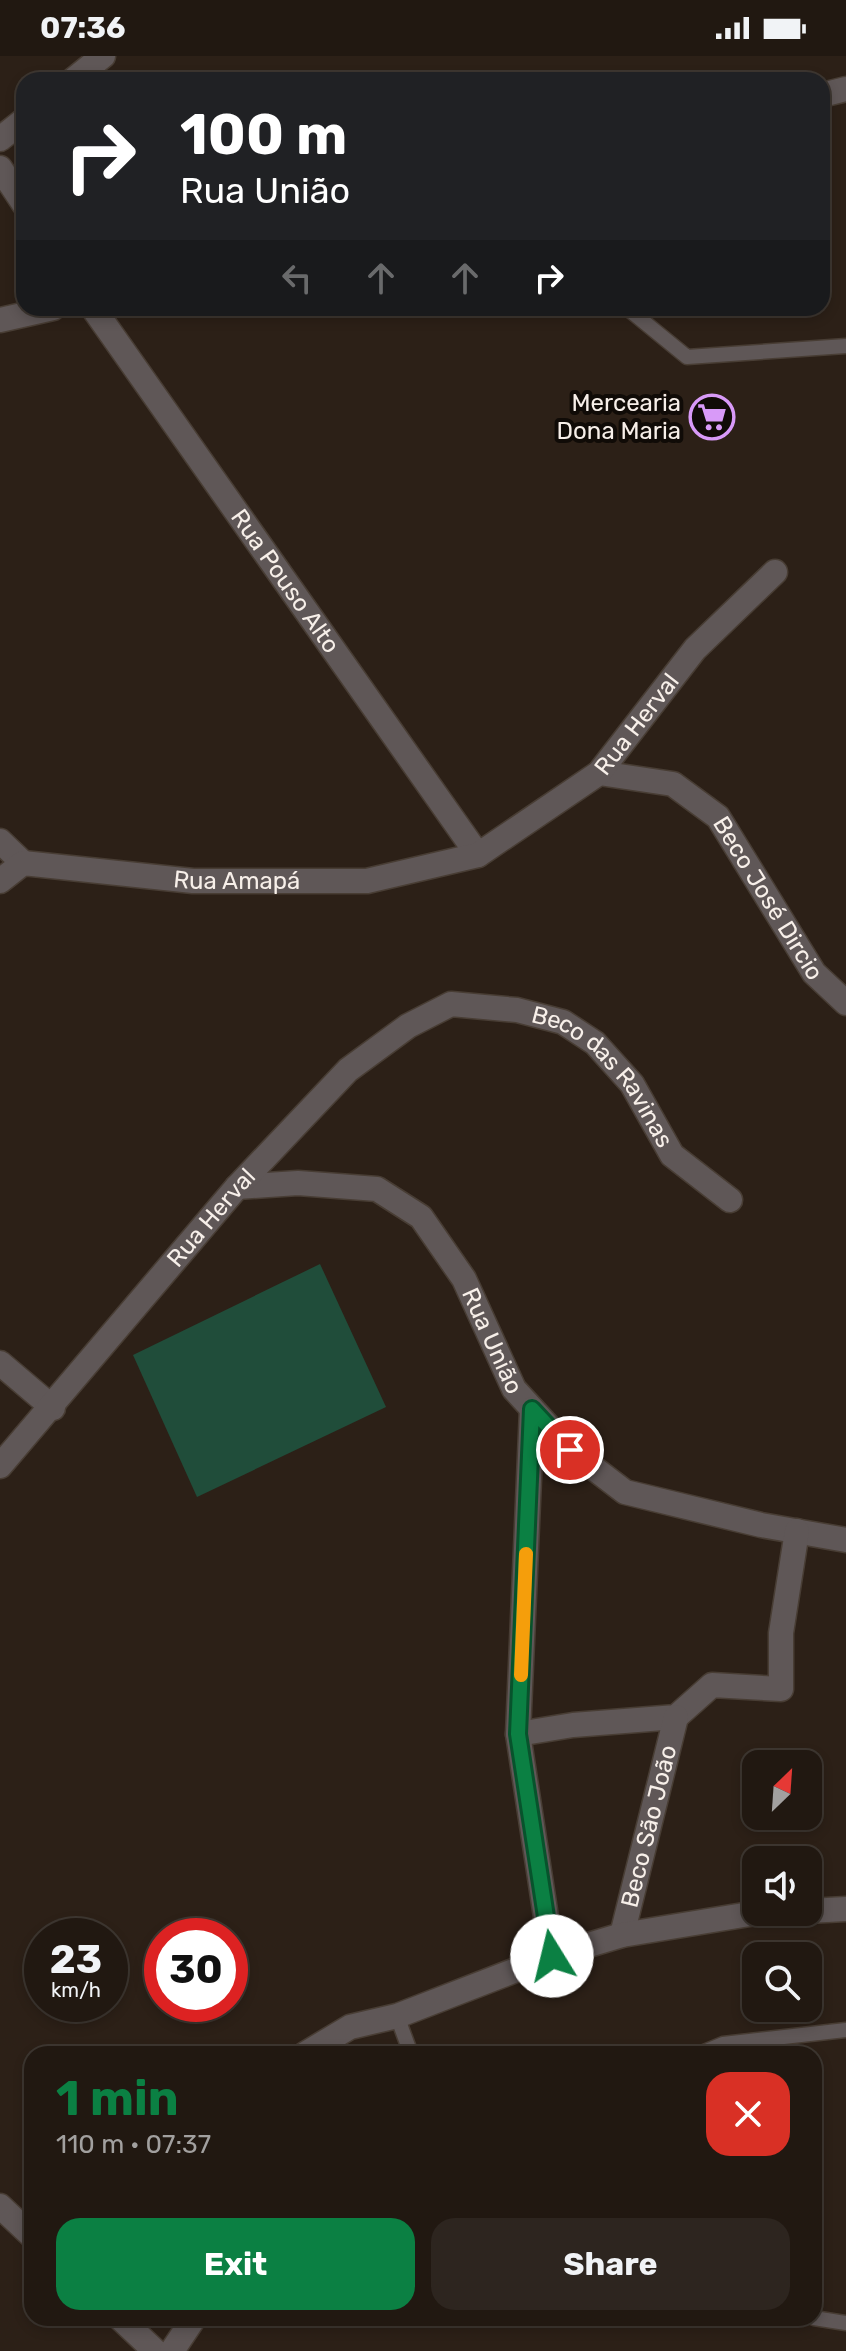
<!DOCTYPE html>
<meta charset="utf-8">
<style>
:root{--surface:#211811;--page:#2d251f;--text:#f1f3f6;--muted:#a2a09f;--line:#3e3731;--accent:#0b8043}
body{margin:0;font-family:Rubik,sans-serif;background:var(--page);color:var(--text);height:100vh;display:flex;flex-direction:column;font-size:30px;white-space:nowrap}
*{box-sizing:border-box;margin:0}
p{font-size:26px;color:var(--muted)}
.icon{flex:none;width:44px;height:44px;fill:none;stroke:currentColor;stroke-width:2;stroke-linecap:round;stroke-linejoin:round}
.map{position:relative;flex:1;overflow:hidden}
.details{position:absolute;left:24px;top:1990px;width:798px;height:280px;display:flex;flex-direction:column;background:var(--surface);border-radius:24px;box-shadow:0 4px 12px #0003,0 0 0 2px var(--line)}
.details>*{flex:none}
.top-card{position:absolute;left:16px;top:16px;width:814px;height:244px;border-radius:24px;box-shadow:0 4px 12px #0003,0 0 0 2px var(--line);background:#202124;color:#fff;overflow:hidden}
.needle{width:52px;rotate:25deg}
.tools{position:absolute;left:742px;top:1694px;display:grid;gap:16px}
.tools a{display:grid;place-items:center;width:80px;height:80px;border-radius:16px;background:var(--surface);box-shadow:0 4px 12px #0003,0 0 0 2px var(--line);font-size:40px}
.speed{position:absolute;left:24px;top:1862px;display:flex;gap:16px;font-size:40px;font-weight:700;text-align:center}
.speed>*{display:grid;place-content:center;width:104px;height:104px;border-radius:50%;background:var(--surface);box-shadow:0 4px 12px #0003,0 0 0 2px var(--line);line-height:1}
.speed small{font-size:20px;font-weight:400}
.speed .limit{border:12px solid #d22;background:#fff;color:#111}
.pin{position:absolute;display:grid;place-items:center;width:68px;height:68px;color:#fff;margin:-34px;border:4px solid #fff;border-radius:50%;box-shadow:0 2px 8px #0007}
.me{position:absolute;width:88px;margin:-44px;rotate:351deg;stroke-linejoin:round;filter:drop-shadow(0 0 6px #0008)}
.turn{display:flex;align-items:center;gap:28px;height:168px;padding:0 32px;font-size:36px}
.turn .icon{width:104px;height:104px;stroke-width:2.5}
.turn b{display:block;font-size:56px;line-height:68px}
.lanes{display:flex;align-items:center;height:76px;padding:0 32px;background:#0003;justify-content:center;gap:40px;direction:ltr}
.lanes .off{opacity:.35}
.round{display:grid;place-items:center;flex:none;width:84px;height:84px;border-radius:24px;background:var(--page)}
.headline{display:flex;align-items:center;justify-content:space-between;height:136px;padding:0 32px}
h1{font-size:48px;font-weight:700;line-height:60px;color:var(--accent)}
.action{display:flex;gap:16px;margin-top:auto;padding:16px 32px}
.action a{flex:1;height:92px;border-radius:24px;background:var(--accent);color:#fff;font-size:32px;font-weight:700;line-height:92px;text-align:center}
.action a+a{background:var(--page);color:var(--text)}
.status{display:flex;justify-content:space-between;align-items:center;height:56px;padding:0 40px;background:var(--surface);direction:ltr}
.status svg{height:22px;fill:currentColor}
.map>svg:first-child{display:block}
.green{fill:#204d3a}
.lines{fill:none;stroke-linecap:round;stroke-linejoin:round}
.lane-casing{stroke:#483d34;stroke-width:17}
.street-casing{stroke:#483d34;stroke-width:27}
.lane{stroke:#5f5757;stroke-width:14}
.street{stroke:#5f5757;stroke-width:24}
.route-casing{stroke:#07532c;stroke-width:20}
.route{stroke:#0b8043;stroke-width:14}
.slow{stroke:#f59e0b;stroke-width:14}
.labels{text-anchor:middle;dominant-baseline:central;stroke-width:8;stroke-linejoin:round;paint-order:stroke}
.poi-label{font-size:24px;fill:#f7efe9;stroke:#100b07;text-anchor:end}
.street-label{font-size:24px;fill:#f7efe9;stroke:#100b07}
</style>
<div class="status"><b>07:36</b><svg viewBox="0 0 49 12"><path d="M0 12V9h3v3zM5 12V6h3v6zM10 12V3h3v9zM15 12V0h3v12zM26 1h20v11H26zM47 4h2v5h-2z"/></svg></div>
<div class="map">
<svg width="846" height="2295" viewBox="0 0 846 2295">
<rect width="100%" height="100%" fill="#2c2017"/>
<path class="green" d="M 320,1208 L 386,1351 L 197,1441 L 133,1299 Z"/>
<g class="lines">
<g class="lane-casing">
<path id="lane" d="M 627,252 L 687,301 L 846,290
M 397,1960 L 411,1998
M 699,1998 L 723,1988 L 846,1974
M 814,2262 L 846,2267"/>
</g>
<g class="street-casing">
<g id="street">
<path d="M 73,24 L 103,0"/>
<path d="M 822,39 L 846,33"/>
<path d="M 0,83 L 24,64"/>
<path d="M 0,112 L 24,148"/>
<path id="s1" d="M 93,252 L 478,799"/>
<path d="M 0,264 L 53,252"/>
<path id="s2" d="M 599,717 L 673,728 L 718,761 L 814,917 L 846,947"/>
<path d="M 0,785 L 23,807"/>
<path id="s3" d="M 0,825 L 23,807 L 193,825 L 367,825 L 478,799 L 599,717 L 695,593 L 775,516"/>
<path id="s4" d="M 237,1131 L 298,1127 L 377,1133 L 421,1161 L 464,1223 L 514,1333 L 570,1394 L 625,1436 L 761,1469 L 846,1484"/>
<path d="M 0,1307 L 53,1352"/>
<path d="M 532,1353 L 518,1678 L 552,1900"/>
<path id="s5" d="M 0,1410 L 237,1131 L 348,1014 L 408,970 L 451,948 L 517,954 L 563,966 L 595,987 L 632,1028 L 672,1099 L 730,1144"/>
<path d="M 518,1678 L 573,1669 L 676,1661 L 712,1629 L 781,1633 L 781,1577 L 797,1475"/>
<path d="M 808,1855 L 846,1853"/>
<path id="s6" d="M 622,1879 L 676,1661"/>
<path d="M 305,1998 L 350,1971 L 397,1960 L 552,1900 L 622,1879 L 762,1856"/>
<path d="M 0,2150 L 32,2180"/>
<path d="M 120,2262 L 155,2295"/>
<path d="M 172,2295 L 194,2262"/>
</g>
</g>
<use href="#lane" class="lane"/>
<use href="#street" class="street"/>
</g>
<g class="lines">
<g class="route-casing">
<path id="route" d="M 552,1900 L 518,1678 L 532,1353 L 570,1394"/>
</g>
<use href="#route" class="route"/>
<path class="slow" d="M 521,1619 L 526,1498"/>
</g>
<defs>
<g id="supermarket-ring" transform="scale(2.3)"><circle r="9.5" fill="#100b07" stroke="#d89af8" stroke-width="1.5"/><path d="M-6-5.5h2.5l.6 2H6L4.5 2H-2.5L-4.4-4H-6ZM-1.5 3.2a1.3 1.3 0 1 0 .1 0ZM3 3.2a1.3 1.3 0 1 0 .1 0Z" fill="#d89af8"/></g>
</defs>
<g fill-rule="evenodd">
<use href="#supermarket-ring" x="712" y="361"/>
</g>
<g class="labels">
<g class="poi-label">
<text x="681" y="347">Mercearia<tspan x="681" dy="28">Dona Maria</tspan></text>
</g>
<g class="street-label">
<text stroke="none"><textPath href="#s1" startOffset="334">Rua Pouso Alto</textPath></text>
<text stroke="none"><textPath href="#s3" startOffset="696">Rua Herval</textPath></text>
<text stroke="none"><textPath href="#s3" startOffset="244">Rua Amapá</textPath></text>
<text stroke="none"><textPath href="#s2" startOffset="226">Beco José Dircio</textPath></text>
<text stroke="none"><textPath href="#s5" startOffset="830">Beco das Ravinas</textPath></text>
<text stroke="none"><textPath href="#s5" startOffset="326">Rua Herval</textPath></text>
<text stroke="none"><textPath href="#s4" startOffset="336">Rua União</textPath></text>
<text stroke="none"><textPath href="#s6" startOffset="112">Beco São João</textPath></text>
</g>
</g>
</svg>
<div class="tools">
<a><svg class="needle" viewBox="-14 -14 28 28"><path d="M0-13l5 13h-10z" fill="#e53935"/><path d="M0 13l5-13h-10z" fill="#a2a09f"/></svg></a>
<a><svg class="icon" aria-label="sound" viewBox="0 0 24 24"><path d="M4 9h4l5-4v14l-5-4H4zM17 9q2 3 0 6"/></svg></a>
<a><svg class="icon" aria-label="search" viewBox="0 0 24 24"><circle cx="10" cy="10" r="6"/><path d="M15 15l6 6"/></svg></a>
</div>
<div class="speed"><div>23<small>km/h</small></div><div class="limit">30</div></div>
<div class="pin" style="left:570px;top:1394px;background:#d93025"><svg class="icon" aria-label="arrive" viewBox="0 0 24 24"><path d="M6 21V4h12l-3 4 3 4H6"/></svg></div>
<svg class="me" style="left:552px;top:1900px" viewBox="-20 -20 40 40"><circle r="19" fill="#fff"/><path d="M0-13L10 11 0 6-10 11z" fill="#0b8043"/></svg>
<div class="top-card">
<div class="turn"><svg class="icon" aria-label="right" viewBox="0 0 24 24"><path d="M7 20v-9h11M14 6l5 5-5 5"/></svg><div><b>100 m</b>Rua União</div></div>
<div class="lanes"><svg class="icon off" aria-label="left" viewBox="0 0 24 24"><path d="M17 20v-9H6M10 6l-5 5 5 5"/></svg><svg class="icon off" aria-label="ahead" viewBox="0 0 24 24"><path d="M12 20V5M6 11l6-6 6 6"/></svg><svg class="icon off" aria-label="ahead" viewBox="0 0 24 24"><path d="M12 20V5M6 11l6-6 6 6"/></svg><svg class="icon" aria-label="right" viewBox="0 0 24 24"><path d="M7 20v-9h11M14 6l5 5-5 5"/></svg></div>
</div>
<section class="details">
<div class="headline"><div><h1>1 min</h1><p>110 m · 07:37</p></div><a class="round" style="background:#d93025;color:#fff"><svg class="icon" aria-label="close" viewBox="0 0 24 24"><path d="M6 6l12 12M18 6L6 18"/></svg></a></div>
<div class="action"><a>Exit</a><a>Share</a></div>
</section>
</div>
